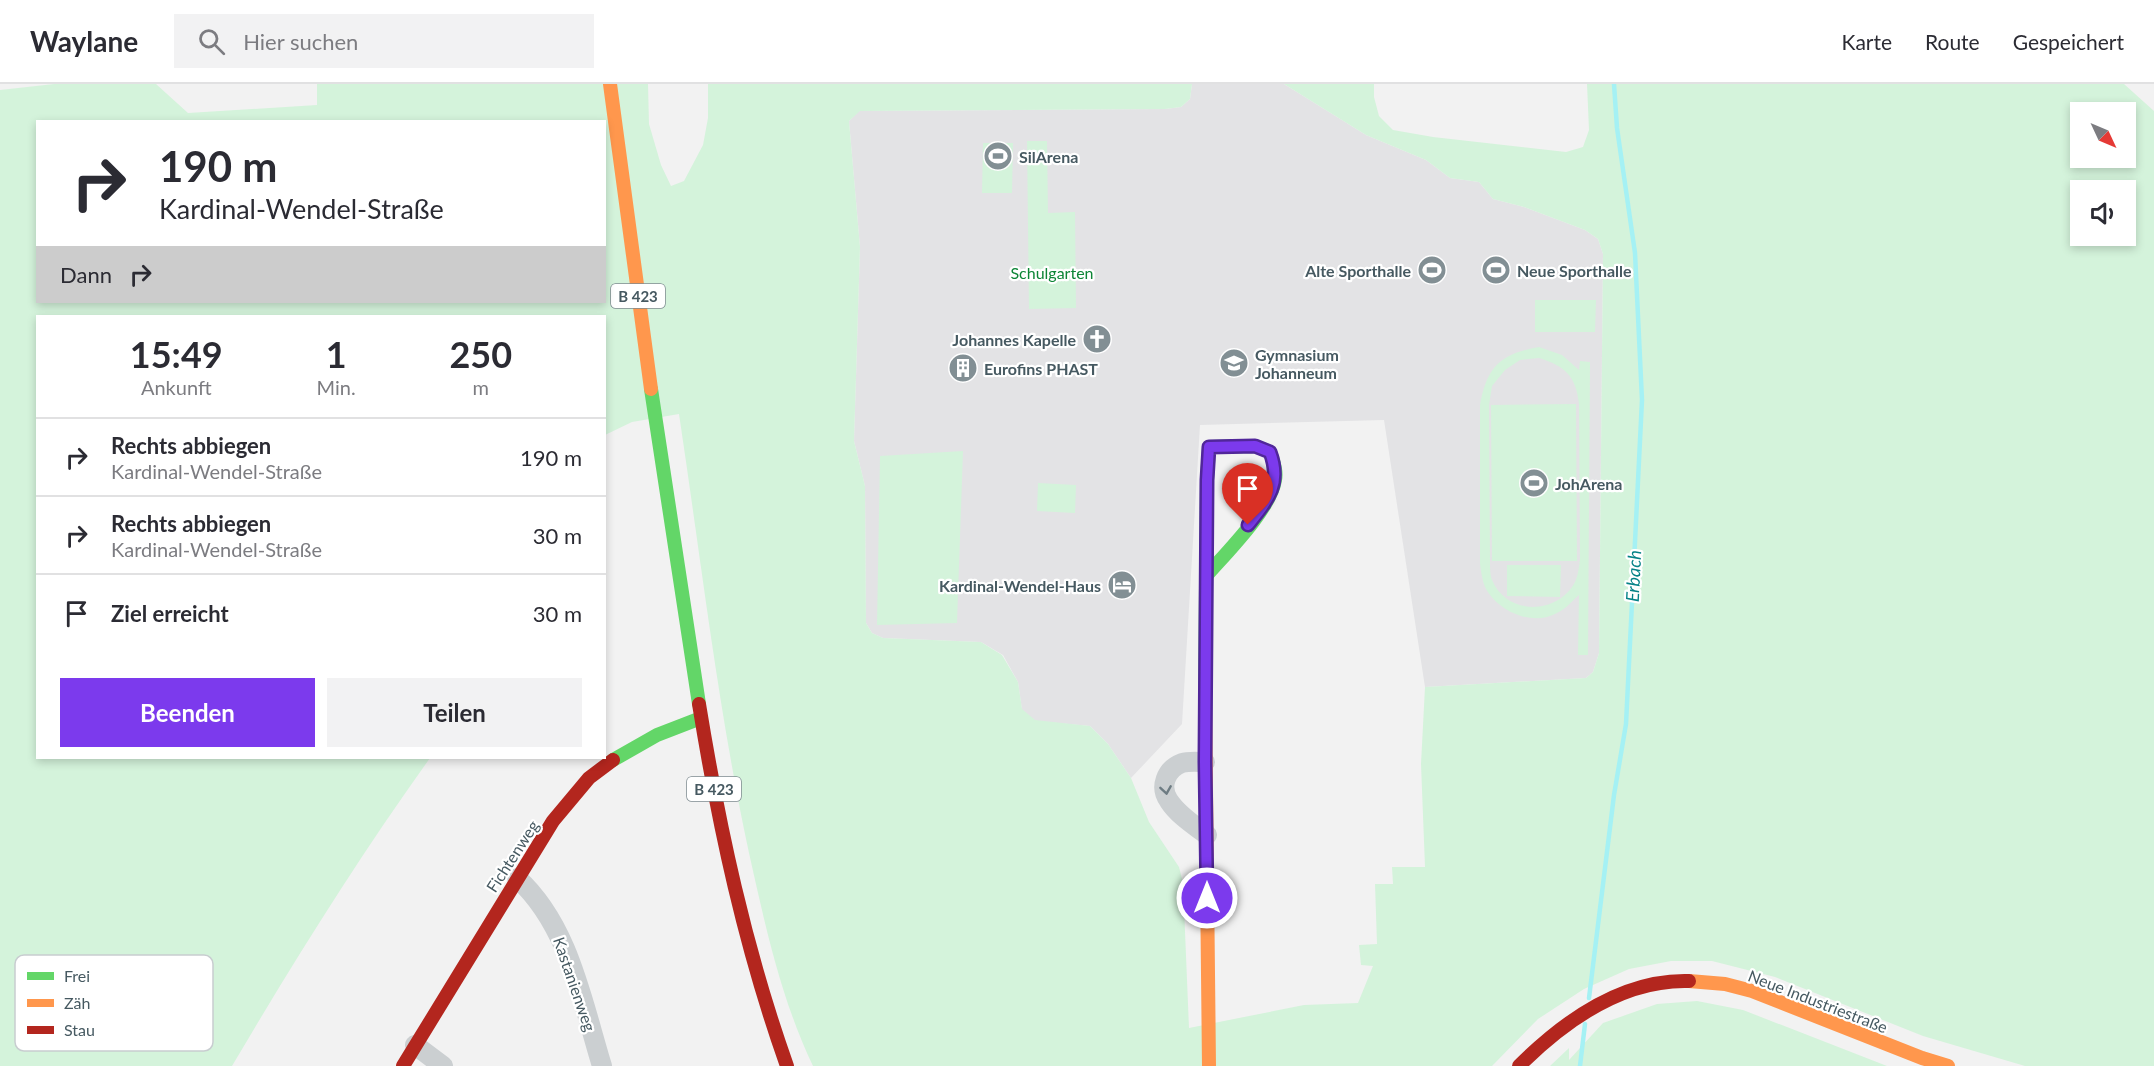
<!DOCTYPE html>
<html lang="de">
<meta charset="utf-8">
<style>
:root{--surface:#fff;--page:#f2f2f3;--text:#2b2b33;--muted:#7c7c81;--line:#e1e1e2;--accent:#7c3aed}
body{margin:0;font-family:Lato,sans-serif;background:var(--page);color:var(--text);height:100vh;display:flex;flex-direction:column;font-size:22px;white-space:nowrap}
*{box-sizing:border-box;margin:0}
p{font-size:20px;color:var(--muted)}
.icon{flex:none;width:33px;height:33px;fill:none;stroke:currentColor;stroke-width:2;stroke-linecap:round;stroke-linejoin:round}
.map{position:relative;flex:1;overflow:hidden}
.drawer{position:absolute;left:36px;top:231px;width:570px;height:444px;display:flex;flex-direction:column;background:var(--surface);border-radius:0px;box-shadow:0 3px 9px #0003}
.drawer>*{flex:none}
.guide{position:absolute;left:36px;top:36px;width:570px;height:183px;border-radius:0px;box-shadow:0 3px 9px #0003;background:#fff;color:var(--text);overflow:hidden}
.needle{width:39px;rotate:134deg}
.controls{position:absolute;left:2070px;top:18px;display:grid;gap:12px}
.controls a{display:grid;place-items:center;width:66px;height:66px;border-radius:0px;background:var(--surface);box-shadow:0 3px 9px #0003;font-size:30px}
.pin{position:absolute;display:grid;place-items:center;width:51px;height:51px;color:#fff;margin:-62px -26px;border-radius:50% 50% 50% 0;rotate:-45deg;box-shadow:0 0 6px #0007}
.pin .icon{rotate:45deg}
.me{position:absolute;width:66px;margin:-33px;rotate:0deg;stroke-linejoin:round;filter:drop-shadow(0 0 4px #0008)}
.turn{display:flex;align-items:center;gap:21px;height:126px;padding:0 24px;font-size:27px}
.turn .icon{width:78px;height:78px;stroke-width:2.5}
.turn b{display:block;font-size:42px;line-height:51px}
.then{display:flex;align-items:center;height:57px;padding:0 24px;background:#0003;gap:12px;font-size:22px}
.eta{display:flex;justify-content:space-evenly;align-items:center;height:102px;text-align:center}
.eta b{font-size:36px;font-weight:700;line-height:42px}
.primary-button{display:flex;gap:12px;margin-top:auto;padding:12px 24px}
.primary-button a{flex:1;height:69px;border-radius:0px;background:var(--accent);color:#fff;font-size:24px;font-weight:700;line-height:69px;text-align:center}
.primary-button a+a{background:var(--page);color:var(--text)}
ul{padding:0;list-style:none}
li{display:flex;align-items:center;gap:18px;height:78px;padding:0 24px;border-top:2px solid var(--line)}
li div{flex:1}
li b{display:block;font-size:22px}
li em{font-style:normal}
header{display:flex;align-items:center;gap:36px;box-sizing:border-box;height:84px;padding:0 30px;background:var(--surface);border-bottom:2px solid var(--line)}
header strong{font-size:28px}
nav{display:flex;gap:33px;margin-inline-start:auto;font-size:21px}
.search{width:420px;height:54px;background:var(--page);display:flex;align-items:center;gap:15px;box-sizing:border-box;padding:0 21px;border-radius:0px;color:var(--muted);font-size:22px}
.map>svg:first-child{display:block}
.education{fill:#e3e3e5}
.green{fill:#d4f3db;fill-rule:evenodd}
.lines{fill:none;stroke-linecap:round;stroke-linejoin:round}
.stream{stroke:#a5f1f4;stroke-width:4.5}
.street{stroke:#cbcfd1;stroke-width:20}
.fast{stroke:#63d668;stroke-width:14}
.slow{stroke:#ff974d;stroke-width:14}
.jam{stroke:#b3261e;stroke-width:14}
.oneway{stroke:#6e7c83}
.route-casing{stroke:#51269a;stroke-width:15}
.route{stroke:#7c3aed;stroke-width:10}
.labels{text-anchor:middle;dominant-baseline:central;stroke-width:4.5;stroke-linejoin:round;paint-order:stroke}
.shield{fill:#fff;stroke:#7e8b90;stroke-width:1.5}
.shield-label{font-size:15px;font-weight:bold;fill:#465961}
.poi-label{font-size:16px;font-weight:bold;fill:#465961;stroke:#fff;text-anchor:start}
.park-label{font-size:16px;fill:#0d8536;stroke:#fff}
.street-label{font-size:16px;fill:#465961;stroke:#fff}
.water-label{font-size:18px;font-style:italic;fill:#058287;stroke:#fff}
.key{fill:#fff;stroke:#c8cdd0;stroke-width:1.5}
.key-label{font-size:16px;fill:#465961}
</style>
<header>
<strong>Waylane</strong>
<div class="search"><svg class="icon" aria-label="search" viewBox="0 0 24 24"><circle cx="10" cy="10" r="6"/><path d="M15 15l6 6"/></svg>Hier suchen</div>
<nav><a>Karte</a><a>Route</a><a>Gespeichert</a></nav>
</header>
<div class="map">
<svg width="2154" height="982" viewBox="0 0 2154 982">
<rect width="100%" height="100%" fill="#f2f2f2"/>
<path class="education" d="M 1192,0 L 1284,0 L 1366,51 L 1426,76 L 1450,94 L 1479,98 L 1493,115 L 1524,123 L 1585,146 L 1598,155 L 1603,170 L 1599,569 L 1593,588 L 1586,594 L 1425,603 L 1384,336 L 1200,341 L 1182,640 L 1131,694 L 1108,660 L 1090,642 L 1035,637 L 1022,626 L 1018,598 L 1003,571 L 981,558 L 883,554 L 872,549 L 866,539 L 865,402 L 854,357 L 860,163 L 849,37 L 859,27 L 1165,25 L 1181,23 L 1190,15 Z"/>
<path class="green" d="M 54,0 L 156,0 L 188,29 L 317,21 L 317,0 L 648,0 L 649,40 L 661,81 L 671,102 L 684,97 L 703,61 L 708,34 L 708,0 L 1192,0 L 1190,15 L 1181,23 L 1165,25 L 860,27 L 849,37 L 860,163 L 854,357 L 865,402 L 866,539 L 872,549 L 883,554 L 981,558 L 1002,571 L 1018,598 L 1022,625 L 1035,636 L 1090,642 L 1108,660 L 1131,694 L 1149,738 L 1179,783 L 1183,799 L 1189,944 L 1304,921 L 1358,919 L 1373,882 L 1361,881 L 1359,861 L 1377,860 L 1375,800 L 1393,800 L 1392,783 L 1425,783 L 1421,680 L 1425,603 L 1586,594 L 1593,588 L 1599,569 L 1603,170 L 1598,155 L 1585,146 L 1524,123 L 1493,115 L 1479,98 L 1450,94 L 1426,76 L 1366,51 L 1284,0 L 1374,0 L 1374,13 L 1379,32 L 1393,46 L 1433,53 L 1566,68 L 1583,63 L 1589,46 L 1587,0 L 2124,0 L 2154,27 L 2154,982 L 2025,982 L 1923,952 L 1775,893 L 1712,877 L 1671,877 L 1629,885 L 1584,905 L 1538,935 L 1492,982 L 813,982 C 781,915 765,841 749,769 C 718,625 701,476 679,330 L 632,338 L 605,351 L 604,232 L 38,232 L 38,674 L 430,674 C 359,773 294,877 232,982 L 0,982 L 0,6 ZM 2080,28 L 2126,28 L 2126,74 L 2080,74 ZM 38,38 L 604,38 L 604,218 L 38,218 ZM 2080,106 L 2126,106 L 2126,152 L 2080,152 Z
M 1027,57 L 1047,57 L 1048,129 L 1075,128 L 1076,224 L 1029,225 Z
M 983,59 L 1013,59 L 1012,109 L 982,109 Z
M 1535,216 L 1596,216 L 1595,248 L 1535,248 Z
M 1539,263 L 1562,271 L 1579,286 L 1580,277 L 1590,278 L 1588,571 L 1578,571 L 1579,511 C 1572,517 1566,525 1557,529 C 1532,543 1497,527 1485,503 C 1482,496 1481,487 1480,480 L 1480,321 C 1487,282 1501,270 1539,263 ZM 1539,274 C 1565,282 1576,292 1579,320 L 1580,475 C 1579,483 1578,492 1575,498 C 1558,531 1507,532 1492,496 C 1490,491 1490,483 1490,477 L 1489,321 L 1492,302 L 1505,286 L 1520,276 Z
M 1576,320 L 1577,477 L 1492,477 L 1491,321 Z
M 963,367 L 957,539 L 877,541 L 880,372 Z
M 1038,399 L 1076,401 L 1075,429 L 1037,427 Z
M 1507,481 L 1561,481 L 1560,513 L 1507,512 Z
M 1697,917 L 1743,926 L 1887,982 L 1550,982 L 1569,964 L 1569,976 L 1603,939 L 1657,920 Z"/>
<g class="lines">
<path class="stream" d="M 1589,914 L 1614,711 L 1626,640 L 1642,316 L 1635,169 L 1617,44 L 1614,0
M 1580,982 L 1585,940"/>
<path class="street" d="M 1205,678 C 1198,678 1189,677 1182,679 C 1166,685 1159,703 1169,717 C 1178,731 1194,741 1207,751
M 517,794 C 569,841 582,917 602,982
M 415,961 L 443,982"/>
<path class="fast" d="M 651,305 L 699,620
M 1205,612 L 1207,396 L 1209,363 L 1255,362 L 1270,368 C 1273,377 1277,387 1275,396 C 1270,426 1226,469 1206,492
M 613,676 L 657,651 L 701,634"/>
<path class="slow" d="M 610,0 L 651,305
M 1205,612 L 1209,982
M 1689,897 L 1725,900 L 1752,907 L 1922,974 L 1948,982"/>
<path class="jam" d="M 699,620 C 719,743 745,864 787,982
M 403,982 L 553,737 L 589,694 L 613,676
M 1519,982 C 1564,937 1622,895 1689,897"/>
</g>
<defs><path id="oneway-chevron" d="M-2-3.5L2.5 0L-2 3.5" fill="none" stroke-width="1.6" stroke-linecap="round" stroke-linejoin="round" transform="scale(1.5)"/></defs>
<use class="oneway" href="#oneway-chevron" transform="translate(1166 706) rotate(81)"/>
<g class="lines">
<g class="route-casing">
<path id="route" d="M 1207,814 L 1205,678 L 1207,396 L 1209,363 L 1255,362 L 1270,368 C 1282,400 1268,416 1248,441"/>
</g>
<use href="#route" class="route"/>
</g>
<defs>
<g id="stadium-disc" transform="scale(1.5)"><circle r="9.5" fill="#828f94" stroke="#fff"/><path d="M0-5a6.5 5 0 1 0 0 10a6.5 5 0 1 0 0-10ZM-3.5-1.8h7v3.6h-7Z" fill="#fff"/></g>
<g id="church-disc" transform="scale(1.5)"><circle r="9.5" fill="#828f94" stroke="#fff"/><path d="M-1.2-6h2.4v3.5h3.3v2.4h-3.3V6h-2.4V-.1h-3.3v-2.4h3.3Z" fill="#fff"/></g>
<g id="school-disc" transform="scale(1.5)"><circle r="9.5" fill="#828f94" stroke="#fff"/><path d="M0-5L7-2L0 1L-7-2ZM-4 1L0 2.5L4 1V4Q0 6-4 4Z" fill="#fff"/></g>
<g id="building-disc" transform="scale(1.5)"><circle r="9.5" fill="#828f94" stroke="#fff"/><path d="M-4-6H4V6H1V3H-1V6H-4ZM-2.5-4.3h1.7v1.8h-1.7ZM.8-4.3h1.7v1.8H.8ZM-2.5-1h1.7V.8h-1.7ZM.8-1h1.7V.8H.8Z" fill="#fff"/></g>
<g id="hotel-disc" transform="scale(1.5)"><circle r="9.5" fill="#828f94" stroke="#fff"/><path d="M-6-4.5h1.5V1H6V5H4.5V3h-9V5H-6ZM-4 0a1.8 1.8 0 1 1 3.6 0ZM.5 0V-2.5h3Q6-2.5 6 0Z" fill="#fff"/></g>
</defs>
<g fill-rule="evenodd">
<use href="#stadium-disc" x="998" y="72"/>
<use href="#stadium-disc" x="1432" y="186"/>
<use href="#stadium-disc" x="1496" y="186"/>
<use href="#church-disc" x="1097" y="255"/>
<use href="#school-disc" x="1234" y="279"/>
<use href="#building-disc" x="963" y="284"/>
<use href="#stadium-disc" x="1534" y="399"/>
<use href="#hotel-disc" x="1122" y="501"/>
</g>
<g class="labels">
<g class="shield">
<rect x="611" y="200" width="54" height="24" rx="4.5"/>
<rect x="687" y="693" width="54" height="24" rx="4.5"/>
</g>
<g class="shield-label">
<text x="638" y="212">B 423</text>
<text x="714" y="705">B 423</text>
</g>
<g class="poi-label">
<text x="1019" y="72">SilArena</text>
<text x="1411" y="186" text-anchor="end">Alte Sporthalle</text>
<text x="1517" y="186">Neue Sporthalle</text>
<text x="1076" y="255" text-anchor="end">Johannes Kapelle</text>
<text x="1255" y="270">Gymnasium<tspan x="1255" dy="18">Johanneum</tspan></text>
<text x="984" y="284">Eurofins PHAST</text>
<text x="1555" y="399">JohArena</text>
<text x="1101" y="501" text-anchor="end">Kardinal-Wendel-Haus</text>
</g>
<g class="park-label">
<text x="1052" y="188">Schulgarten</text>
</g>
<g class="street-label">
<text transform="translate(512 772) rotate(-57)">Fichtenweg</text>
<text transform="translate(575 900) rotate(71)">Kastanienweg</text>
<text transform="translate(1818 917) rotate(21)">Neue Industriestraße</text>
</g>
<g class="water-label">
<text transform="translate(1633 492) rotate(-87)">Erbach</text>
</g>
</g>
<rect x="15" y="871" width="198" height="96" rx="9" class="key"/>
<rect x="27" y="888" width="27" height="8" fill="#63d668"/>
<rect x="27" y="915" width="27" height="8" fill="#ff974d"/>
<rect x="27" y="942" width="27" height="8" fill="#b3261e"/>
<g class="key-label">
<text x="64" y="898">Frei</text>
<text x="64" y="925">Zäh</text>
<text x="64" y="952">Stau</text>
</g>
</svg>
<div class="controls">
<a><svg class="needle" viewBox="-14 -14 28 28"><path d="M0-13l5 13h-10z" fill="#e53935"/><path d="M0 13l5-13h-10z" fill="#7c7c81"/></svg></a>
<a><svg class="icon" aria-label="sound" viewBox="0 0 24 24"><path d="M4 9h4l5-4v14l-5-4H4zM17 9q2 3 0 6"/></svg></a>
</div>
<div class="pin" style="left:1248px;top:441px;background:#d93025"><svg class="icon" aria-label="arrive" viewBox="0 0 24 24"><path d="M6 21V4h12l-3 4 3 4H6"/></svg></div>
<svg class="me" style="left:1207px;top:814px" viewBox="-20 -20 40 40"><circle r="17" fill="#7c3aed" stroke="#fff" stroke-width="3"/><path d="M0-11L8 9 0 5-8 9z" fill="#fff"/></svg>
<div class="guide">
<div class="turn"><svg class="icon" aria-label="right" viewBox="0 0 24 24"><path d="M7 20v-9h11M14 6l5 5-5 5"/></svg><div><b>190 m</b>Kardinal-Wendel-Straße</div></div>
<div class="then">Dann<svg class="icon" aria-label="right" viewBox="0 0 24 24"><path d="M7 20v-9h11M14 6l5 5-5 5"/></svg></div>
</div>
<section class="drawer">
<div class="eta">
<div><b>15:49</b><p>Ankunft</p></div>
<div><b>1</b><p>Min.</p></div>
<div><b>250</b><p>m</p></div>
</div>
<ul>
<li><svg class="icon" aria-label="right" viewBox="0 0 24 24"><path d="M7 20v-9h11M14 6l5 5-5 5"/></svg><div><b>Rechts abbiegen</b><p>Kardinal-Wendel-Straße</p></div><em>190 m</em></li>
<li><svg class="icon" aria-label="right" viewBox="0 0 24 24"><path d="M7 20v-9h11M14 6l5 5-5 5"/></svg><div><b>Rechts abbiegen</b><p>Kardinal-Wendel-Straße</p></div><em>30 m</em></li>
<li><svg class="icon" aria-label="arrive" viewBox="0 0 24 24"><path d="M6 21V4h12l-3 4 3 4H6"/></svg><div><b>Ziel erreicht</b></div><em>30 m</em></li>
</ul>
<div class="primary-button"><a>Beenden</a><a>Teilen</a></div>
</section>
</div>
